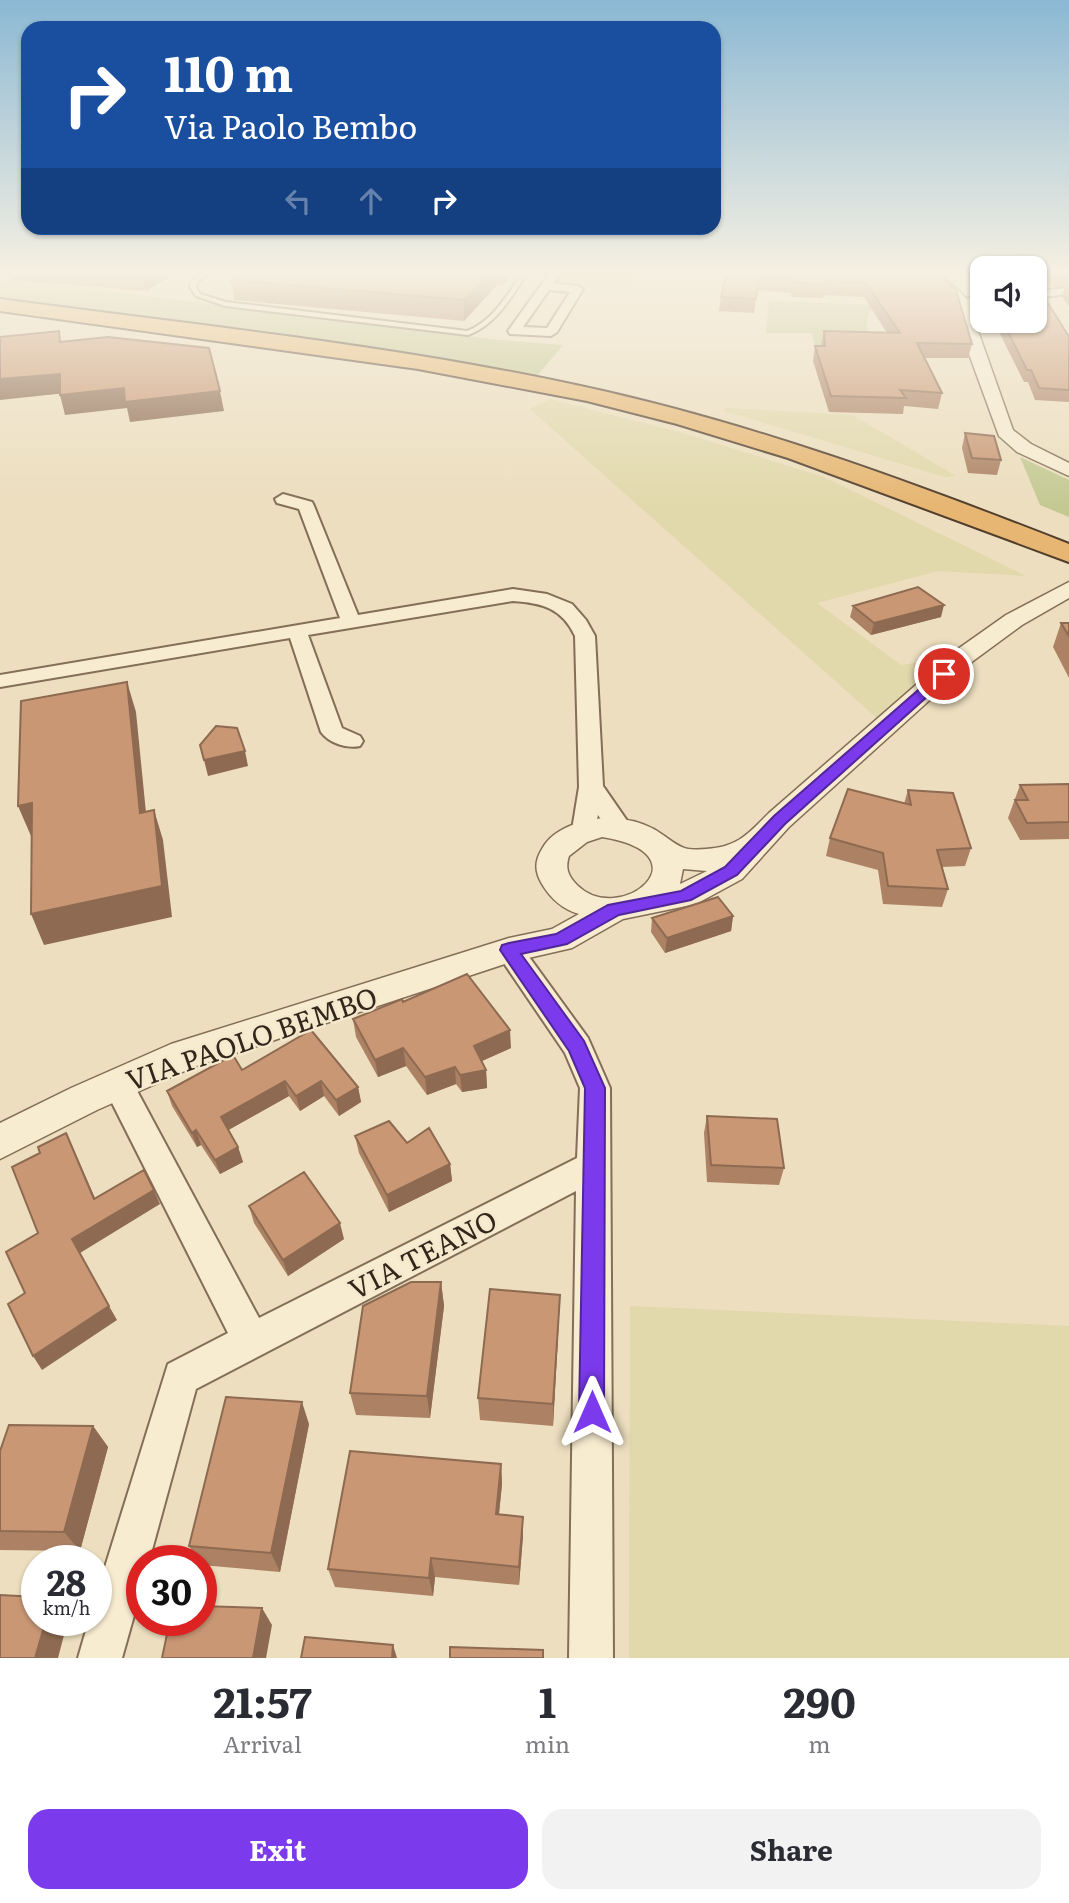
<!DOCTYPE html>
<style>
:root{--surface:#fff;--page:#f2f2f3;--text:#2b2b33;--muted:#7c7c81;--accent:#7c3aed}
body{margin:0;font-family:Literata,serif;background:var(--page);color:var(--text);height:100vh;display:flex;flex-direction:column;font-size:26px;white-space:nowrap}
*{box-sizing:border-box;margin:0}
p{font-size:23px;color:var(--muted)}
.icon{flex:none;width:38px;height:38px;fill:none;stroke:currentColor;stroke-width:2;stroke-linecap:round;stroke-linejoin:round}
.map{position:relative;height:1658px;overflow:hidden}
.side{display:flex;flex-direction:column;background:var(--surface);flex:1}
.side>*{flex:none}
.guide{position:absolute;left:21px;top:21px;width:700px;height:214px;border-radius:21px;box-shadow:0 2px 5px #0004;background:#1a4fa0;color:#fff;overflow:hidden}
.buttons{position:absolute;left:970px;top:256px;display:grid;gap:14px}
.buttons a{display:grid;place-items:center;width:77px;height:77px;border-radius:14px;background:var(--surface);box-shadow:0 2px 5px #0004;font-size:35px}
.speed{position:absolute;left:21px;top:1545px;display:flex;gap:14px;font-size:35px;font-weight:700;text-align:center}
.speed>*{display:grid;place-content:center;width:91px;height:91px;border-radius:50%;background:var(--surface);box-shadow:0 2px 5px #0004;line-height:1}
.speed small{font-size:18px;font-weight:400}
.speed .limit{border:10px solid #d22;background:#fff;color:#111}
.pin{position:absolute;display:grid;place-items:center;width:60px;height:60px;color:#fff;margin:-30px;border:4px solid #fff;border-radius:50%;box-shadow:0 2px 7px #0007}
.me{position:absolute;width:77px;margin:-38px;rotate:0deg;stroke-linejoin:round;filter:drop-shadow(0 0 5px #0008)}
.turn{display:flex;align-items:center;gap:24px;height:147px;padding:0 28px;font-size:32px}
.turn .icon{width:91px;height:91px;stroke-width:2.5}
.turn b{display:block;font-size:49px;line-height:60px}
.lanes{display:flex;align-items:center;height:66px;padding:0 28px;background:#0003;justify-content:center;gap:35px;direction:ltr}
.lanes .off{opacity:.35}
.eta{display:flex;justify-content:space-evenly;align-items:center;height:119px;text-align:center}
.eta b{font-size:42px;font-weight:700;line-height:49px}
.cta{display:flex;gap:14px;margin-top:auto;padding:14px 28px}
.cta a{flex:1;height:80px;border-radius:21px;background:var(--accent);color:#fff;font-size:28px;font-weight:700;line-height:80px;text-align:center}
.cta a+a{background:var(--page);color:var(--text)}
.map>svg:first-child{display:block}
.farmland{fill:#e1d8ab}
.green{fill:#c4c992}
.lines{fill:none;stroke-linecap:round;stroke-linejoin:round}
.service-casing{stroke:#836e57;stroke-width:4}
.minor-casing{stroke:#836e57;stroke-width:4}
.tertiary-casing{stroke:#836e57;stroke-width:3}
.trunk-casing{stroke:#513d2c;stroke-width:4}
.service{fill:#f7ebd0;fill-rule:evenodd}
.minor{fill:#f7ebd0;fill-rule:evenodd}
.tertiary{fill:#f7ebd0;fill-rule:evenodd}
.trunk{fill:#e6b672;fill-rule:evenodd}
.wall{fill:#ad8264}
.shaded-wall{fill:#8d6a51}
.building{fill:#c99774;stroke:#8d6a51;stroke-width:2}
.route{fill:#7c3aed;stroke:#51269a;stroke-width:2}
.labels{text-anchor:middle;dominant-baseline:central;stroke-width:5;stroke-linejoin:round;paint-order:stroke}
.near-street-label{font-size:28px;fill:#33271b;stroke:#f4e8cd}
</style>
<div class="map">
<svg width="1069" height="1658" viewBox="0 0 1069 1658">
<rect width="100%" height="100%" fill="#ecdebe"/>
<path class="farmland" d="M 550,399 L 683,433 L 824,477 L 1026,576 L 938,571 L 817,603 L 901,665 L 915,663 L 933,645 L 955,651 L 879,720 L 530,409 Z
M 726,408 L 853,415 L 956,476 L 945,477 L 724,411 Z
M 630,1306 L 1069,1326 L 1069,1658 L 629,1658 Z"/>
<path class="green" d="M 561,274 L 634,274 L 637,276 L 630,287 L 598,285 L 595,288 L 554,283 Z
M 0,278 L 490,339 L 563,345 L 537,376 L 312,342 L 0,301 Z
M 769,301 L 876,305 L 869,312 L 866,327 L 874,337 L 851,360 L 817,359 L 812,333 L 766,333 Z
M 1020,457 L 1069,480 L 1069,517 L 1040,505 Z"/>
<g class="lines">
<g class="service-casing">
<path id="service" d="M 203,274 L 209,274 L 197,282 L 196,287 L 200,294 L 226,302 L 467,331 C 493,321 507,295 522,274 L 527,274 C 511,297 496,325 468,335 L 225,306 L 196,296 L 190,287 L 191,281 Z"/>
</g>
<g class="minor-casing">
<path id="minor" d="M 549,274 L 560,274 L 553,283 L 577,286 L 583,289 L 557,332 L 551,336 L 510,334 L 508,331 ZM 549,290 L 570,292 L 547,328 L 523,327 Z
M 1069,288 L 1069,294 L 1034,298 L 1034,291 Z
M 982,297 L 982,305 L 962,307 L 956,303 L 962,299 Z
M 283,494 L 312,502 L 314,506 L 358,615 L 513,589 L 547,594 L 572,604 L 586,620 L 595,636 L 603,786 L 632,828 L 629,834 C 611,839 607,828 598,815 L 593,836 L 584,838 L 575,836 L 572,830 L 579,787 L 575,636 C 562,608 542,603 513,601 L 308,635 L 342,728 L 360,736 L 363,741 L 360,746 C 347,749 329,743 321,732 L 290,638 L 0,687 L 0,675 L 340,618 L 299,509 L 277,503 L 275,499 Z
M 509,940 L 519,943 L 588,1038 L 610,1088 L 613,1658 L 569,1658 L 576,1191 L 196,1389 L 149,1561 L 142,1561 L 142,1587 L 122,1658 L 78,1658 L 89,1620 L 96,1620 L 96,1596 L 168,1364 L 228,1333 L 102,1083 L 106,1074 L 117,1070 L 128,1074 L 259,1318 L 577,1158 L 580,1088 L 565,1053 L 495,950 L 499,943 Z"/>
</g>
<g class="tertiary-casing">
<path id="tertiary" d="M 922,274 C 943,274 954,284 967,300 L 1013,430 L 1031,444 L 1069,463 L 1069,476 L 1017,452 L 999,436 L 965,343 L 955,303 L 946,292 Z
M 1069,582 L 1069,598 L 1022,625 L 973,661 L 789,827 L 742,879 L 696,904 L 623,919 L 572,948 L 511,962 L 196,1066 L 97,1110 L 0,1159 L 0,1123 L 71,1088 L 171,1044 L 509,938 L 552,929 L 579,914 C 562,909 551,899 542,884 C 535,872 534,862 542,849 C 549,836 561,829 575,824 C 602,814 639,817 663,835 C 680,847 683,851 706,849 C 738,847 748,834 769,813 L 955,651 L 1006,615 ZM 602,837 C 709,854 620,928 577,885 C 568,876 565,868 569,856 L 587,842 ZM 683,869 L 707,871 L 680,884 Z"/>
</g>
<g class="trunk-casing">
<path id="trunk" d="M 0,299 C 194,325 394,345 585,387 C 751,423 911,482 1069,544 L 1069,562 L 788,458 L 677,424 L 587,401 L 418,369 L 0,311 Z"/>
</g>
<use href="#service" class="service"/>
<use href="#minor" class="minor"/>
<use href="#tertiary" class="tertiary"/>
<use href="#trunk" class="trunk"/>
</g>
<path class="wall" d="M 9,274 L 174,274 L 146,291 L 11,280 Z
M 241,274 L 513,274 L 501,286 L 497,285 L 464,321 L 234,300 L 231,280 Z
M 726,274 L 883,275 L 972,344 L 968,358 L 925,358 L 942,393 L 938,409 L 904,406 L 903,414 L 829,412 L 813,361 L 815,346 L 821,346 L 824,331 L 887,333 L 864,297 L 824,295 L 823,298 L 792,297 L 791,293 L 757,290 L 754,313 L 719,311 L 721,297 Z
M 970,274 L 982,274 L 982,295 L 981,294 Z
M 1045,274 L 1069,274 L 1069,306 L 1062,297 L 1065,286 L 1053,287 L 1044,277 Z
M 1035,289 L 1069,337 L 1069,402 L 1035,400 L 1028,382 L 1024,382 L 993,320 L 1034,320 Z
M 965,433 L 1001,460 L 997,475 L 968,473 L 962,448 Z
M 853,606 L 941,617 L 871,635 L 850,617 Z
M 1061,623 L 1069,623 L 1069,678 L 1053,647 Z
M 1069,784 L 1069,839 L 1020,840 L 1008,818 L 1020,785 Z
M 908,790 L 971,848 L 965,866 L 942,867 L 948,889 L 942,907 L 883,904 L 878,870 L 826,856 L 830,838 L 904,804 Z
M 733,916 L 731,931 L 665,953 L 651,932 L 652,918 Z
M 403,1002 L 511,1048 L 482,1061 L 486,1070 L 487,1088 L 462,1092 L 456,1084 L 427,1095 L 406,1066 L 378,1077 L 356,1037 L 353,1019 Z
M 242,1070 L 358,1087 L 361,1102 L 339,1116 L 324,1096 L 300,1111 L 289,1096 L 228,1130 L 238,1147 L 243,1162 L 220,1174 L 201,1145 L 197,1147 L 172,1106 L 167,1091 Z
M 707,1116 L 784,1168 L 779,1185 L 707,1182 L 704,1133 Z
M 355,1136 L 407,1143 L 450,1164 L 452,1181 L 389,1212 L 359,1153 Z
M 249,1206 L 344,1239 L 288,1276 L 254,1223 Z
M 441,1282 L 444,1306 L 430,1418 L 356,1415 L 350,1393 Z
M 559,1318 L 553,1426 L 480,1420 L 478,1398 Z
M 309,1424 L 280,1572 L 201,1565 L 201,1561 L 198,1561 L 189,1546 Z
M 93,1426 L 108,1447 L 80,1551 L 0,1550 L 0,1451 Z
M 501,1464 L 502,1484 L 499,1514 L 523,1536 L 519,1585 L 435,1577 L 433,1596 L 335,1587 L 328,1569 Z"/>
<path class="shaded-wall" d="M 142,274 L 174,274 L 146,291 Z
M 489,274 L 497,274 L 497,285 L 464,321 L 464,300 Z
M 501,274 L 513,274 L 501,286 Z
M 60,374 L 66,393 L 0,400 L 0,379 Z
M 124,388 L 220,391 L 224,411 L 130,422 L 127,408 L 65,415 L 60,395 Z
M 944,605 L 941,617 L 871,635 L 874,623 Z
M 127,682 L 136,712 L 149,843 L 140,813 Z
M 245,751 L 248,766 L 208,776 L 204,760 Z
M 32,803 L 44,834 L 31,836 L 18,806 Z
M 154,810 L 163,840 L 172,917 L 44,945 L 31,914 Z
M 733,916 L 731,931 L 665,953 L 667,938 Z
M 510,1030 L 511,1048 L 475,1064 L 474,1046 Z
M 403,1048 L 406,1066 L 378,1077 L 375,1060 Z
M 455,1067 L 456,1084 L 427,1095 L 425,1077 Z
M 486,1070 L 487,1088 L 462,1092 L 460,1075 Z
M 285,1081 L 289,1096 L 225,1132 L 221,1117 Z
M 321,1081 L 324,1096 L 300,1111 L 296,1096 Z
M 358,1087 L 361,1102 L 339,1116 L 336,1100 Z
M 196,1130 L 201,1145 L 197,1147 L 192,1133 Z
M 66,1133 L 73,1148 L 102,1214 L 94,1199 Z
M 238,1147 L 243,1162 L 220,1174 L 215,1160 Z
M 450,1164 L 452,1181 L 389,1212 L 387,1195 Z
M 154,1190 L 160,1204 L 80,1253 L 72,1239 Z
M 340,1223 L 344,1239 L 288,1276 L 283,1260 Z
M 441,1282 L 444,1306 L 430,1418 L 427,1396 Z
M 560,1295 L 559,1318 L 553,1426 L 553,1404 Z
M 109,1306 L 117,1320 L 42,1370 L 33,1356 Z
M 302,1402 L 309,1424 L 280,1572 L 271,1553 Z
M 93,1426 L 108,1447 L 80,1551 L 64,1532 Z
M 501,1464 L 502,1484 L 497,1533 L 496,1514 Z
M 523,1517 L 523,1536 L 519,1585 L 519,1567 Z
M 431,1558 L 435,1577 L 433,1596 L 429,1578 Z
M 262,1608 L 272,1625 L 266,1658 L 253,1658 Z
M 46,1620 L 68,1620 L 58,1658 L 35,1658 Z
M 393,1645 L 397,1658 L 392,1658 Z"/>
<path class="building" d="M 241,274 L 489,274 L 464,300 L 231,280 Z
M 726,274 L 883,274 L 883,275 L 942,276 L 956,290 L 972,344 L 917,343 L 942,393 L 900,390 L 906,398 L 831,396 L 815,346 L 825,346 L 824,331 L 900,333 L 866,283 L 825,281 L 825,284 L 794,283 L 793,279 L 759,277 L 756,299 L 721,297 Z
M 1055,274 L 1069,274 L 1069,275 L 1056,275 Z
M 1034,280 L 1035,289 L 1040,290 L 1069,337 L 1069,390 L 1039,388 L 1031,370 L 1027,370 L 1002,320 L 1034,320 Z
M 59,331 L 60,342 L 108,337 L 209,348 L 220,391 L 125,402 L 124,388 L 60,395 L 60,374 L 0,379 L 0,337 Z
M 965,433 L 994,436 L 1001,460 L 972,458 Z
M 918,587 L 944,605 L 874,623 L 853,606 Z
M 1061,623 L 1069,623 L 1069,636 Z
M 127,682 L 140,813 L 154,810 L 162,886 L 31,914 L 32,803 L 18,806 L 21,701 Z
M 216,726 L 237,728 L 245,751 L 204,760 L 200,745 Z
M 1069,784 L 1069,822 L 1027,823 L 1015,800 L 1028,800 L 1020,785 Z
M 848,789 L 911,805 L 908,790 L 953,793 L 971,848 L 937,850 L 948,889 L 888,886 L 883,853 L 830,838 Z
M 718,897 L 733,916 L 667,938 L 652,918 Z
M 467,974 L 510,1030 L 474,1046 L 486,1070 L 460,1075 L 455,1067 L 425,1077 L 403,1048 L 375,1060 L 353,1019 L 402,999 L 403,1002 Z
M 311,1030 L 358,1087 L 336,1100 L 321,1081 L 296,1096 L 285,1081 L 221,1117 L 238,1147 L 215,1160 L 196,1130 L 192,1133 L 167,1091 L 233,1055 L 242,1070 Z
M 707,1116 L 777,1119 L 784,1168 L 711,1165 Z
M 389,1121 L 407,1143 L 429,1128 L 450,1164 L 387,1195 L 355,1136 Z
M 66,1133 L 94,1199 L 144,1170 L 154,1190 L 72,1239 L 109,1306 L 33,1356 L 8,1304 L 25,1293 L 6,1252 L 38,1233 L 12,1167 L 40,1153 L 38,1147 Z
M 304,1172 L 340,1223 L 283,1260 L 249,1206 Z
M 411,1282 L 441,1282 L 427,1396 L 350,1393 L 363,1306 Z
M 490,1289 L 560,1295 L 553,1404 L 478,1398 Z
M 226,1397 L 302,1402 L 271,1553 L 189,1546 Z
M 9,1425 L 93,1426 L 64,1532 L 0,1531 L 0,1451 Z
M 350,1451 L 501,1464 L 496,1514 L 523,1517 L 519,1567 L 431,1558 L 429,1578 L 328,1569 Z
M 0,1595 L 37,1597 L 37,1620 L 46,1620 L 35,1658 L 0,1658 Z
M 201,1606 L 262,1608 L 253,1658 L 162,1658 L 170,1620 L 201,1620 Z
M 305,1637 L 393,1645 L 392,1658 L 301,1658 Z
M 450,1647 L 543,1650 L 543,1658 L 450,1658 Z"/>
<linearGradient id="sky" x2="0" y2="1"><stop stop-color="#8bb8d4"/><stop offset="0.54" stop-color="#f6f0e2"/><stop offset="1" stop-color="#f6f0e2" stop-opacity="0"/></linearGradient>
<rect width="1069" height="506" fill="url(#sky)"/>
<path class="route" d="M 944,670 L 951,674 L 949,677 L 785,824 L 737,875 L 691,900 L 619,915 L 567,944 L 521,954 L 584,1041 L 605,1088 L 604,1412 L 601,1421 L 592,1424 L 583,1421 L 579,1412 L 585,1088 L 569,1051 L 500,950 L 502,945 L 509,943 L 556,934 L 608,905 L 681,891 L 725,867 L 774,816 L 940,671 Z"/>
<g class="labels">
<g class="near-street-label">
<text transform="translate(251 1037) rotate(-19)">VIA PAOLO BEMBO</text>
<text transform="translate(422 1253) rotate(-27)">VIA TEANO</text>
</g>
</g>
</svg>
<div class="buttons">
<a><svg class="icon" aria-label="sound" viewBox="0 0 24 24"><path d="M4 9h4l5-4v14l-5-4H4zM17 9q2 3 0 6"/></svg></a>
</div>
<div class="speed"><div>28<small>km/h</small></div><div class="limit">30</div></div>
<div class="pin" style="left:944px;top:674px;background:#d93025"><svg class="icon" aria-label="arrive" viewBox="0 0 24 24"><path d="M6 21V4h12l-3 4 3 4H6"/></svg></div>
<svg class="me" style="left:592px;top:1412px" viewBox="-20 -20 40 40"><path d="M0-17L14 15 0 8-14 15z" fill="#7c3aed" stroke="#fff" stroke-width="4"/></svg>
<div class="guide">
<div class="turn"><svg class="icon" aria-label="right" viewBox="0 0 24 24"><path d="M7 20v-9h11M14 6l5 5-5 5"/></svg><div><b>110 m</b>Via Paolo Bembo</div></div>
<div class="lanes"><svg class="icon off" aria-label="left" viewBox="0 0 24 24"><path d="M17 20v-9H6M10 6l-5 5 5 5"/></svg><svg class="icon off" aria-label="ahead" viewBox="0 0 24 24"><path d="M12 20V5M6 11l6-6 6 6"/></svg><svg class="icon" aria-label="right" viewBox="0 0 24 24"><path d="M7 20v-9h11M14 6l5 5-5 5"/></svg></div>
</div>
</div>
<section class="side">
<div class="eta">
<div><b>21:57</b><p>Arrival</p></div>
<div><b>1</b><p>min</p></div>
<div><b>290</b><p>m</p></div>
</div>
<div class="cta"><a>Exit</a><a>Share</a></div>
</section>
